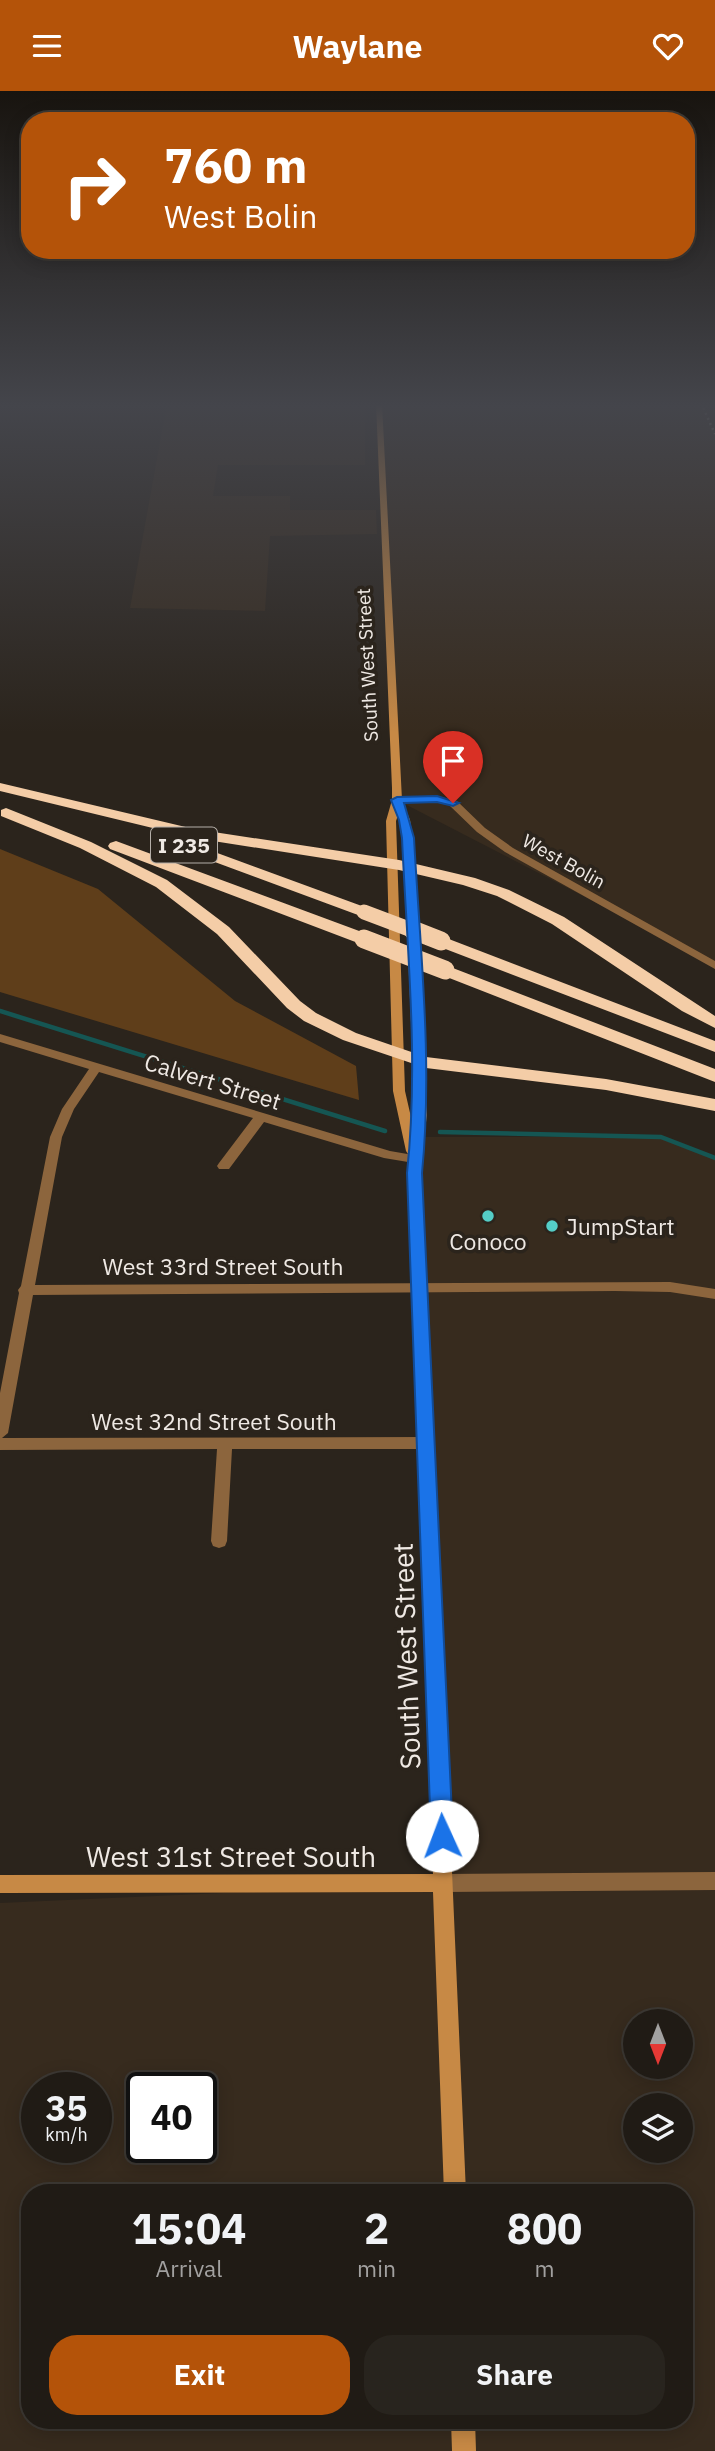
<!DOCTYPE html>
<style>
:root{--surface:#201b15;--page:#28241e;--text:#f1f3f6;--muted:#a2a1a0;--line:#3d3934;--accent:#b45309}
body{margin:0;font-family:"IBM Plex Sans",sans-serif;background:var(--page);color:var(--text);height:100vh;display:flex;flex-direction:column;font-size:26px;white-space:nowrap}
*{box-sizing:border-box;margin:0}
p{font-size:23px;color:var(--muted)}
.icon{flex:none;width:38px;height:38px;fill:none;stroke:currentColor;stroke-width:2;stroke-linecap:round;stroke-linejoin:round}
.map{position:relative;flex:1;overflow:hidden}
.details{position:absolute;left:21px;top:2093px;width:672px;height:245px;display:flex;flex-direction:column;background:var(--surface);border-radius:28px;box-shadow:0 4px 18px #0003,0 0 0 2px var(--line)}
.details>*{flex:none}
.guide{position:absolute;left:21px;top:21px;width:674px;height:147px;border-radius:28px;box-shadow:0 4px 18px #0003,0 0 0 2px var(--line);background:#b45309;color:#fff;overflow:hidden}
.needle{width:46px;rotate:180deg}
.fabs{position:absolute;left:623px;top:1918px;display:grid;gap:14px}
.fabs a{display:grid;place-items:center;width:70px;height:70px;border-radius:50%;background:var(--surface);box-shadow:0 4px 18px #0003,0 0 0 2px var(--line);font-size:35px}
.speed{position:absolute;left:21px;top:1981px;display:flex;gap:14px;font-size:35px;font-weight:700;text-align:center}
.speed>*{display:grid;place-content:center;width:91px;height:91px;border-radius:50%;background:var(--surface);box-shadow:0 4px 18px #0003,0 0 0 2px var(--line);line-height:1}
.speed small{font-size:18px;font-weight:400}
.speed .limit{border:4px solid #111;border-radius:10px;background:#fff;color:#111}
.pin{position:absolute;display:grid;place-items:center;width:60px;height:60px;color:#fff;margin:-72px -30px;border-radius:50% 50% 50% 0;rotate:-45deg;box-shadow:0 0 7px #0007}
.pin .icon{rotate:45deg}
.me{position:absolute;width:77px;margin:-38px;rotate:358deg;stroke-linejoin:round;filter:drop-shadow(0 0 5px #0008)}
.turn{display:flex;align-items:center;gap:24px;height:147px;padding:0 28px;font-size:32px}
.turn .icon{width:91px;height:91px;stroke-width:2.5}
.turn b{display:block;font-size:49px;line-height:60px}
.eta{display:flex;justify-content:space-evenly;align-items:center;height:119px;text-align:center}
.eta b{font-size:42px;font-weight:700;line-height:49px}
.button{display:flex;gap:14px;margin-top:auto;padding:14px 28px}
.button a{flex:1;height:80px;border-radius:28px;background:var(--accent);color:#fff;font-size:28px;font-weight:700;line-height:80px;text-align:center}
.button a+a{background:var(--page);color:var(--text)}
header{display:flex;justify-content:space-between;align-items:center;height:91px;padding:0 28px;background:var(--accent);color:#fff;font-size:32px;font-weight:700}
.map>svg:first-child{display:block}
.built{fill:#372b1e;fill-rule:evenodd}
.green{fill:#5f3e1a}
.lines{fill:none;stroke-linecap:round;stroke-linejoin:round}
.stream{stroke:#155653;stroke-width:4.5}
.street{fill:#8c653d;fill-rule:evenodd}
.secondary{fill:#c78945;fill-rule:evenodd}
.highway{fill:#f4cda7;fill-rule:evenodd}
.rail{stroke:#b3aca6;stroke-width:2.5;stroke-dasharray:2 3.5;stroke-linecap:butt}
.highway-bridge-far1{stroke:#f4cda7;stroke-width:15}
.highway-bridge{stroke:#f4cda7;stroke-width:19}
.route{fill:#1a73e8;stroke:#114b97;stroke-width:2}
.poi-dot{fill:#54cdc7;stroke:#2b241c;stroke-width:2.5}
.labels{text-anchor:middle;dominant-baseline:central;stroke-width:7;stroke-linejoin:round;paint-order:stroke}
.far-street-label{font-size:19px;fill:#efe9e4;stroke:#2b241c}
.shield{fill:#2b241c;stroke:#b4aea8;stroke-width:2}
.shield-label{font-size:21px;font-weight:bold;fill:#efe9e4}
.street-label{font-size:23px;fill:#efe9e4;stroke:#2b241c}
.poi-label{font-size:23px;fill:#efe9e4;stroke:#2b241c;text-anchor:start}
.near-street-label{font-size:28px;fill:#efe9e4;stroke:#2b241c}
</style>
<header><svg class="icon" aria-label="menu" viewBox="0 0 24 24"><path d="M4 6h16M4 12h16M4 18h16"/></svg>Waylane<svg class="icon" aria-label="heart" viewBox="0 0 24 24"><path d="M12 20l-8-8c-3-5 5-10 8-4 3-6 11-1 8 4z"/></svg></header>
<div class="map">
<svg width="715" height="2360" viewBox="0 0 715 2360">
<rect width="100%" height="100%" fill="#2b241c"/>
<path class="built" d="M 167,312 L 365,312 L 365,374 L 218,374 L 213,405 L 290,405 L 290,419 L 376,419 L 377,443 L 270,445 L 265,520 L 130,517 Z
M 378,312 L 702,312 L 715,342 L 715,873 L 397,709 Z
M 409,1046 L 661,1046 L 715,1067 L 715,2360 L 0,2360 L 0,1812 L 441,1792 ZM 635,1930 L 681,1930 L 681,1976 L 635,1976 ZM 37,1997 L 96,1997 L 96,2056 L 37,2056 ZM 142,1997 L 201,1997 L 201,2056 L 142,2056 ZM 635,2014 L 681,2014 L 681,2060 L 635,2060 ZM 30,2102 L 684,2102 L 684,2329 L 30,2329 Z"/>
<path class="green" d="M 0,758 L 98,798 L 235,910 L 356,975 L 359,1009 L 0,901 Z"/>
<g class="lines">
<path class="stream" d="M 0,920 L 385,1040
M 440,1041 L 661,1046 L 715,1067"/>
<path class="street" d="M 437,705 L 457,710 L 485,737 L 513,757 L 715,870 L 715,878 L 505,761 L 477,741 L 449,714 L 437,711 L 397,712 L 392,709 L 397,706 Z
M 0,943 L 390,1060 L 419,1065 L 421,1068 L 414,1072 L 384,1067 L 264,1031 L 229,1078 L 219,1078 L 217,1075 L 219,1072 L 253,1027 L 99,981 L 74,1018 L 62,1046 L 35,1194 L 670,1191 L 715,1198 L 715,1208 L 670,1201 L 615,1200 L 33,1204 L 8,1342 L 2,1347 L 427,1346 L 432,1348 L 435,1352 L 432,1356 L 427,1358 L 232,1358 L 227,1450 L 225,1455 L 219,1457 L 213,1455 L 211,1450 L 217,1358 L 0,1359 L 0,1302 L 19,1202 L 18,1199 L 21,1195 L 50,1046 L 62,1018 L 89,978 L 0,951 Z
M 715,1781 L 715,1799 L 444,1801 L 437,1798 L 434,1792 L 437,1786 L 444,1783 Z"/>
<path class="secondary" d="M 376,312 L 382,312 L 402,709 L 410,729 L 413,747 L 427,1024 L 421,1068 L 466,2102 L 444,2102 L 433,1801 L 0,1802 L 0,1784 L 433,1783 L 408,1063 L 406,1060 L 393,1000 L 386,730 L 392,709 L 392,697 ZM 398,724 L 403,747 L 415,1024 L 413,1035 L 405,1000 L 396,730 Z
M 451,2329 L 475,2329 L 476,2360 L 452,2360 Z"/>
<path class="highway" d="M 0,692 L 194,738 L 399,769 L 475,787 L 509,799 L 564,826 L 715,925 L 715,937 L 682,920 L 552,833 L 497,805 L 463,794 L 399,779 L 194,747 L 0,700 Z
M 6,717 L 91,751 L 167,789 L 229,836 L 300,910 L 316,922 L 356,942 L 426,966 L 606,988 L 715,1008 L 715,1020 L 606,999 L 426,977 L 343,949 L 304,930 L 287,917 L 217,843 L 156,796 L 80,757 L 1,725 L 1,719 Z
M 163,742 L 370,818 L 372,821 L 370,824 L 358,824 L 158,750 L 155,747 L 158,744 Z
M 116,750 L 370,844 L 372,848 L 370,852 L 358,852 L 110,758 L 108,755 L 110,752 Z
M 441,845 L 715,950 L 715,961 L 435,854 L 433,850 Z
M 445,874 L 715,978 L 715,991 L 439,883 L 436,879 L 439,875 Z"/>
<path class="rail" d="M 701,312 L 715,343"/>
<path class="highway-bridge-far1" d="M 364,821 L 417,841"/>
<path class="highway-bridge" d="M 413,839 L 441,850
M 364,848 L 445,879"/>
</g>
<linearGradient id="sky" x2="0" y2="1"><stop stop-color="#18140f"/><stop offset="0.49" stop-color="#44454b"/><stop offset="1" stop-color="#44454b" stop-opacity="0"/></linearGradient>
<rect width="715" height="642" fill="url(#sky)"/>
<path class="route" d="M 437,705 L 459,712 L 453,715 L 437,711 L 404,712 L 414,747 C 420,858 433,971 422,1082 L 453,1745 L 450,1752 L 442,1755 L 435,1752 L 431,1745 L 407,1082 C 419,971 407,858 402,747 L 399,729 L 391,709 L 397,706 Z"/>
<g class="poi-dot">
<circle cx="488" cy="1125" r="7"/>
<circle cx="552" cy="1135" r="7"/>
</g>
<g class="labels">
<g class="far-street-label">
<text transform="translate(367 574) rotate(-93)">South West Street</text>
<text transform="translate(564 770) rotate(29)">West Bolin</text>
</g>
<rect class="shield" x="151" y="736.5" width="66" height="35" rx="5"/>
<g class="shield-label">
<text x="184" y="754">I 235</text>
</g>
<g class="street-label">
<text transform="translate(213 990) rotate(17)">Calvert Street</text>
<text x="223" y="1175">West 33rd Street South</text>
<text x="214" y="1330">West 32nd Street South</text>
</g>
<g class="poi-label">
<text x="566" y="1135">JumpStart</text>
<text x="488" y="1150" text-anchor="middle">Conoco</text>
</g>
<g class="near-street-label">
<text transform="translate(406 1565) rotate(-92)">South West Street</text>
<text x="231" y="1765">West 31st Street South</text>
</g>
</g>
</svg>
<div class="fabs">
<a><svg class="needle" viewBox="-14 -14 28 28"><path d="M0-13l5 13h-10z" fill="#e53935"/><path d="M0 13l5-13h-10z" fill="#a2a1a0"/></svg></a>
<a><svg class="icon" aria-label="layers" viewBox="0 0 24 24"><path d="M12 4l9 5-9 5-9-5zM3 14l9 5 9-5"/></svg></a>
</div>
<div class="speed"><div>35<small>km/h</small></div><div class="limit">40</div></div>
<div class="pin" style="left:453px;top:712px;background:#d93025"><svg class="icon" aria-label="arrive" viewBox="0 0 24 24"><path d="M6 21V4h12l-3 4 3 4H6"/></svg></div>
<svg class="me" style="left:442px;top:1745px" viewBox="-20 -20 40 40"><circle r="19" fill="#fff"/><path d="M0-13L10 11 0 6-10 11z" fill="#1a73e8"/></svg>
<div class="guide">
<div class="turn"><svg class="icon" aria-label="right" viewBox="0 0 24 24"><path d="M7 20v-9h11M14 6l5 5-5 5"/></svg><div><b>760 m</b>West Bolin</div></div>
</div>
<section class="details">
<div class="eta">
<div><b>15:04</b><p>Arrival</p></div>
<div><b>2</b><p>min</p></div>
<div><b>800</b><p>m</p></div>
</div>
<div class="button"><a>Exit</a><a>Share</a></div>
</section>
</div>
